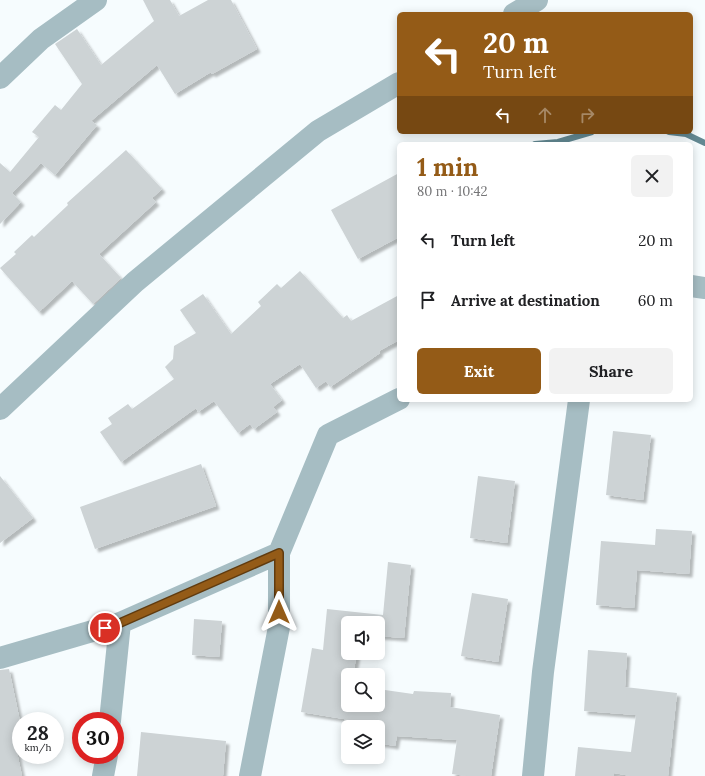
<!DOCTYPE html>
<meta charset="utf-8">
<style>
:root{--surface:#fff;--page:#f2f2f2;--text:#202124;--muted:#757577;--accent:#945b17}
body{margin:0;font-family:Lora,serif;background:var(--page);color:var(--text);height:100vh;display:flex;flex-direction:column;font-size:15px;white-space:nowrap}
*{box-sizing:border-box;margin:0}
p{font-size:13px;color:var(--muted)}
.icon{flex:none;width:22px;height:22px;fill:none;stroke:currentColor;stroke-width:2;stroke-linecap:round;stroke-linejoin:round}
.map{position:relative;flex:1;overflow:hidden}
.drawer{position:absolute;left:397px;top:142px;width:296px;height:260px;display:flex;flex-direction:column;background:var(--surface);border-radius:6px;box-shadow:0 2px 10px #0003}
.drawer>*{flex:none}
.banner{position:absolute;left:397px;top:12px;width:296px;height:122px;border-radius:6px;box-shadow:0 2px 10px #0003;background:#945b17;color:#fff;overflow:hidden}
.buttons{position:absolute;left:341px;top:616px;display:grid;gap:8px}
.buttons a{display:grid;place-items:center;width:44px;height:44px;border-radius:6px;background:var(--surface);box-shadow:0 2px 10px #0003;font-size:20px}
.speed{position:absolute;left:12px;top:712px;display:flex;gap:8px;font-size:20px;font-weight:700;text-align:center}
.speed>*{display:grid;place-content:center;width:52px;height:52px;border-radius:50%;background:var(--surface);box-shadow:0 2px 10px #0003;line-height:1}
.speed small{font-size:10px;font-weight:400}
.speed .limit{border:6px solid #d22;background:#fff;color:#111}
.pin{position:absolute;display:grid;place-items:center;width:34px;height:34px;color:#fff;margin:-17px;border:2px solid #fff;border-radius:50%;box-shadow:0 1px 4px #0007}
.me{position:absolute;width:44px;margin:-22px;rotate:0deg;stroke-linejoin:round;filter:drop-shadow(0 0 3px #0008)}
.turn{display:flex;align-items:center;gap:14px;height:84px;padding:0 20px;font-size:18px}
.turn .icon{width:52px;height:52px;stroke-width:2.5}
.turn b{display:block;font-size:28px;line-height:34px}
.lanes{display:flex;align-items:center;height:38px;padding:0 20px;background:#0003;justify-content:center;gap:20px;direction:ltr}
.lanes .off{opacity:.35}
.round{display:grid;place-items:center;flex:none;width:42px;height:42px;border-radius:6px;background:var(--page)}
.headline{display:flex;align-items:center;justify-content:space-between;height:68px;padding:0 20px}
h1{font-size:24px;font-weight:700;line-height:30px;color:var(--accent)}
.primary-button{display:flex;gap:8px;margin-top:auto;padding:8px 20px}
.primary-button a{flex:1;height:46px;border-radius:6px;background:var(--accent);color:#fff;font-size:16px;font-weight:700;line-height:46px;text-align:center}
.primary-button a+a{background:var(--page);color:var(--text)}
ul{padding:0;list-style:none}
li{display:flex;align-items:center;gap:12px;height:60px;padding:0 20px}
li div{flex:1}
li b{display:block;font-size:15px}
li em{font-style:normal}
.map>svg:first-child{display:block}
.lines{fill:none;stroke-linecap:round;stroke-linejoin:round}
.stream{stroke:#628892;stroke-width:6}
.building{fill:#cdd3d5;filter:url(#shadow)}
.minor{stroke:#a6bdc3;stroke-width:22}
.route-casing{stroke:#603b0f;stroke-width:10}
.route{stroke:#945b17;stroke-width:7}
</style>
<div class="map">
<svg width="705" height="776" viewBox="0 0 705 776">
<defs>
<filter id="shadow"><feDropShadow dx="3.5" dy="3.5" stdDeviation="1" flood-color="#0004"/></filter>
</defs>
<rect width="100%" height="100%" fill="#f6fcfe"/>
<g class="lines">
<path class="stream" d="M 669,132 L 686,134 L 705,143
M 535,144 L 558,142 L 592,132"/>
</g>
<path class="building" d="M 143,0 L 170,0 L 179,16 L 208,0 L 231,0 L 257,49 L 212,74 L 211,72 L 175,94 L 157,65 L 91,121 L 97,125 L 55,175 L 41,163 L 12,193 L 21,202 L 0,224 L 0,163 L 10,172 L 39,137 L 32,132 L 55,105 L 61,110 L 82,84 L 55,44 L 77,29 L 101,65 L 154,21 Z
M 126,150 L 162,189 L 152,198 L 156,202 L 99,254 L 121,278 L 93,304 L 72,281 L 39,312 L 0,268 L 16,254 L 14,252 L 32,235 L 34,237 L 68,205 L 67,203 Z
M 399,173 L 399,237 L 358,259 L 331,210 Z
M 300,271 L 343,318 L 347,315 L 351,321 L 399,295 L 399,340 L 379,351 L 380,353 L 330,387 L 326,381 L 316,388 L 300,364 L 270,384 L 282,400 L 273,407 L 277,412 L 254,429 L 250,424 L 238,433 L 214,401 L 198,412 L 196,408 L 121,462 L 100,432 L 112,424 L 108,418 L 128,404 L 132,409 L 174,379 L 165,367 L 173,359 L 174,346 L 196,333 L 180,310 L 203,294 L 231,334 L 261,306 L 258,302 L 277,284 L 281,288 Z
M 613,431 L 651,435 L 643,500 L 606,495 Z
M 201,464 L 216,506 L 95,549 L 80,507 Z
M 0,476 L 33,518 L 0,543 Z
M 478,476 L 515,481 L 507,543 L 470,538 Z
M 656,529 L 692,531 L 689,574 L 637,570 L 634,608 L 596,605 L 601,541 L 655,545 Z
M 388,562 L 411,565 L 404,638 L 378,636 L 378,623 L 348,623 L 348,653 L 357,653 L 353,675 L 348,675 L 348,705 L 378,705 L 378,689 L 413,694 L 414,691 L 451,693 L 450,707 L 500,715 L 491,776 L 467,776 L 452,774 L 457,740 L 397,736 L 395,746 L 378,743 L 378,727 L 355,727 L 356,721 L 301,712 L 312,648 L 323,650 L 327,609 L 383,615 Z
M 472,593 L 508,599 L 498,662 L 461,656 Z
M 194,619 L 222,621 L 219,657 L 192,655 Z
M 588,650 L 627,653 L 625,687 L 677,693 L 668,776 L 631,776 L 614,773 L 614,776 L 575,776 L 578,747 L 631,752 L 636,715 L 584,711 Z
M 9,669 L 21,726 L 21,731 L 13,733 L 22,776 L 0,776 L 0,670 Z
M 141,732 L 226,741 L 223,776 L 137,776 Z"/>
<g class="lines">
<path class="minor" d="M 514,14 L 537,0
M 0,78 L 41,39 L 96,0
M 691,286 L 705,288
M 0,409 L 135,282 L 318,131 L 399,83
M 0,658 L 120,623 L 279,553
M 110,721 L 120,623
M 103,776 L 107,755
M 250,776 L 279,627 L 279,553 L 328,435 L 399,399
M 533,776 L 543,672 L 579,400"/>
</g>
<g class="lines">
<g class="route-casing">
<path id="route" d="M 105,628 L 120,623 L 279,553 L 279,612"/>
</g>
<use href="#route" class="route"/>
</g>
</svg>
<div class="buttons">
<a><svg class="icon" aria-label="sound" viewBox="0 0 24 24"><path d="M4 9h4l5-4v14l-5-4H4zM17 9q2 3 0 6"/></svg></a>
<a><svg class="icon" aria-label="search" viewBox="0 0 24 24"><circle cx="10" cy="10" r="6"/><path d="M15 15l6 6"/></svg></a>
<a><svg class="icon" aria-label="layers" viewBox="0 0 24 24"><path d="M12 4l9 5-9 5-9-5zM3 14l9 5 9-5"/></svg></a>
</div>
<div class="speed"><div>28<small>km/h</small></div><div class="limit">30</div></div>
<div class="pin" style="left:105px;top:628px;background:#d93025"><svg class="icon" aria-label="arrive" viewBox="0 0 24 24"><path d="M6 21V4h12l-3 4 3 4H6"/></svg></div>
<svg class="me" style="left:279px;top:612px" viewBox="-20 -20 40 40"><path d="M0-17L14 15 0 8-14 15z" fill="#945b17" stroke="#fff" stroke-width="4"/></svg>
<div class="banner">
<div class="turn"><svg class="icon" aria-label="left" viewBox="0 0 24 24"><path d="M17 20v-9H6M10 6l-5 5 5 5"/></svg><div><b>20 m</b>Turn left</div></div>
<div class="lanes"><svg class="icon" aria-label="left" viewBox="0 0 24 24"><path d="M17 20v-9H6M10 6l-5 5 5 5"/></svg><svg class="icon off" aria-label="ahead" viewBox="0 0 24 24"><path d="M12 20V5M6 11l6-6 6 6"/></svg><svg class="icon off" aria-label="right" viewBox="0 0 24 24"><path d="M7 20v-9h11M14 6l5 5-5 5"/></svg></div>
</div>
<section class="drawer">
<div class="headline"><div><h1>1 min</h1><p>80 m · 10:42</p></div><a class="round"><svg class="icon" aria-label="close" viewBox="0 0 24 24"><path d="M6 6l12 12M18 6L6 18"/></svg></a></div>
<ul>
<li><svg class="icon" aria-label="left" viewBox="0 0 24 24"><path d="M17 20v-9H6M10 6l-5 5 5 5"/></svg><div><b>Turn left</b></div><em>20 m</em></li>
<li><svg class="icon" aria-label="arrive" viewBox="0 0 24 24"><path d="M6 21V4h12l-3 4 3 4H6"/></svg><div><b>Arrive at destination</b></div><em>60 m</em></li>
</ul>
<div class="primary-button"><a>Exit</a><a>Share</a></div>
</section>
</div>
